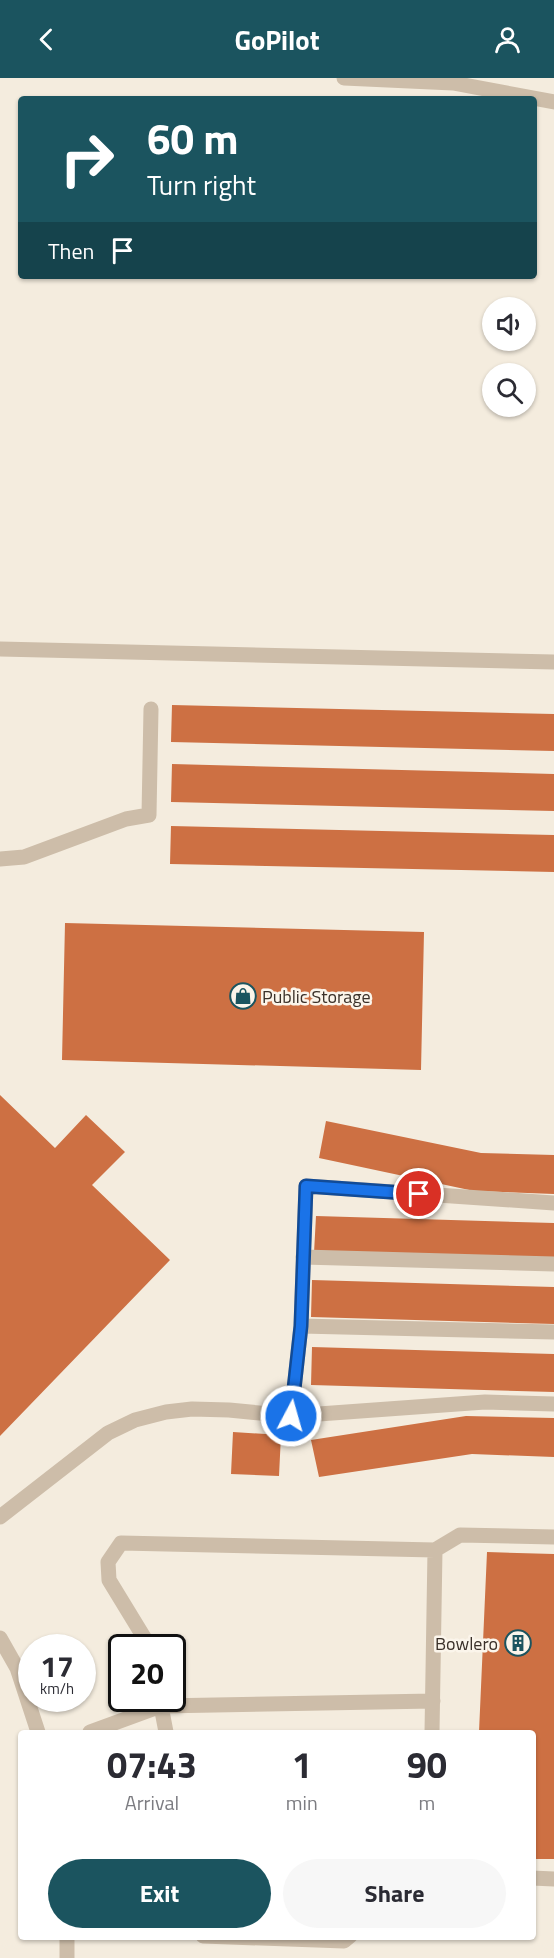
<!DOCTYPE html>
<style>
:root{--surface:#fff;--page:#f7f7f7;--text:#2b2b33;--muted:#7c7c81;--accent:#1b545f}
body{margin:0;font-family:"Titillium Web",sans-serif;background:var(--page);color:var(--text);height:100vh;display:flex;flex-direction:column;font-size:22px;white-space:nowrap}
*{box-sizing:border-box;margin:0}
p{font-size:20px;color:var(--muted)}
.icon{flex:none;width:33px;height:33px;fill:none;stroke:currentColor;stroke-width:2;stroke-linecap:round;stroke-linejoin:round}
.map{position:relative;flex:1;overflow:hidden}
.side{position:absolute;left:18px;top:1652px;width:518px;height:210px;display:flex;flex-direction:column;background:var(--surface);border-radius:6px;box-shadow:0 2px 4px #0004}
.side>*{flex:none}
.hud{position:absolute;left:18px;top:18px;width:519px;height:183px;border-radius:6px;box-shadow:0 2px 4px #0004;background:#1b545f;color:#fff;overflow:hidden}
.controls{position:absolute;left:482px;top:219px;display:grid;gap:12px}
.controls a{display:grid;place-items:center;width:54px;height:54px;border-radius:50%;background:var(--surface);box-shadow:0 2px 4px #0004;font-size:30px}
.speed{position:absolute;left:18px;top:1556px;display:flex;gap:12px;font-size:30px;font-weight:700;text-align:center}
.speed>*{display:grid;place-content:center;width:78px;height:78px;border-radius:50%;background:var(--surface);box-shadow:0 2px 4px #0004;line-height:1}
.speed small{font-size:15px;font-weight:400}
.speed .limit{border:3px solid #111;border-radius:9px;background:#fff;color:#111}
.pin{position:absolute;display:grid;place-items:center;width:51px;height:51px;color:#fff;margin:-26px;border:3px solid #fff;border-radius:50%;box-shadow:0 2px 6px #0007}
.me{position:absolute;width:66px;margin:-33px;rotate:6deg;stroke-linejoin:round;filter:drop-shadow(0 0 4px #0008)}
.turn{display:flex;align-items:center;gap:21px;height:126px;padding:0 30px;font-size:27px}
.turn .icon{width:78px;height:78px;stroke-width:2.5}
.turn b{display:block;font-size:42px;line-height:51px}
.then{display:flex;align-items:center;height:57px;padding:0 30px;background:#0003;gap:12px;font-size:22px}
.eta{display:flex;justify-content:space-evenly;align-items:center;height:102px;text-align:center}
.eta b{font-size:36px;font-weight:700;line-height:42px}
.button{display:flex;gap:12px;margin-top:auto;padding:12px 30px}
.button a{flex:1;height:69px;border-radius:36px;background:var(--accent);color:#fff;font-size:24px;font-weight:700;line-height:69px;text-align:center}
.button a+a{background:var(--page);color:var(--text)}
header{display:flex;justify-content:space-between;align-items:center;height:78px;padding:0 30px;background:var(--accent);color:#fff;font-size:27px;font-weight:700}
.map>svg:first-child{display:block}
.building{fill:#cd7043}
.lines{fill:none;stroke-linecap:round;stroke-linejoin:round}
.minor{stroke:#cdbda9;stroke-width:15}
.route-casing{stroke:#114b97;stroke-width:15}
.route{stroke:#1a73e8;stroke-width:10}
.labels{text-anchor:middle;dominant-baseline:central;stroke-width:5;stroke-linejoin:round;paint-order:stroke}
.poi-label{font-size:18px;fill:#3a3029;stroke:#fbf5eb;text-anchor:start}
</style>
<header><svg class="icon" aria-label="back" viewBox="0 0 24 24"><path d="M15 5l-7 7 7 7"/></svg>GoPilot<svg class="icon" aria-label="person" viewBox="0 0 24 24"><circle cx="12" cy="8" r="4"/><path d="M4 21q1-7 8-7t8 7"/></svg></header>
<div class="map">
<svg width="554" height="1880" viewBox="0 0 554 1880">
<rect width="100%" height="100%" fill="#f4ecde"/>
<path class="building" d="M 172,627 L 554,636 L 554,673 L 171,664 Z
M 172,686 L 554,696 L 554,733 L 171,724 Z
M 171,748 L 554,757 L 554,794 L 170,786 Z
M 65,845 L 424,854 L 421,992 L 62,982 Z
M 0,1017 L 55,1070 L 86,1037 L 125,1074 L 92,1107 L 170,1182 L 0,1358 Z
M 326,1043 L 481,1075 L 554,1077 L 554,1116 L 474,1113 L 319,1080 Z
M 316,1138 L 554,1145 L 554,1181 L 314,1175 Z
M 312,1202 L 554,1209 L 554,1246 L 311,1239 Z
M 312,1269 L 554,1276 L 554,1314 L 311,1307 Z
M 466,1338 L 554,1340 L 554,1379 L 472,1376 L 319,1399 L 311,1362 Z
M 233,1354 L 281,1357 L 279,1398 L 231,1396 Z
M 487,1474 L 554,1476 L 554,1781 L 532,1781 L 532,1654 L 479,1654 Z"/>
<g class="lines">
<path class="minor" d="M 344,0 L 453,5 L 554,24
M 0,571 L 554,584
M 0,781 L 24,779 L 126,741 L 149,737 L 151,631
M 303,1179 L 554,1186
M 301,1248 L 554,1254
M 291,1338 L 301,1248 L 306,1108 L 554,1125
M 0,1439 L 108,1355 L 135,1342 L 166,1334 L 192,1331 L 229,1332 L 291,1338 L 485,1324 L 554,1326
M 0,1560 L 17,1590 L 38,1654
M 147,1569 L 145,1561 L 109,1502 L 108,1484 L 121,1465 L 435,1472 L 460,1457 L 554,1459
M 90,1654 L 161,1628 L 159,1620
M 166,1654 L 161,1628 L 433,1623
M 432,1654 L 435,1472
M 532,1800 L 554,1801
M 203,1858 L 344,1863 L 350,1858
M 67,1880 L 67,1858"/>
</g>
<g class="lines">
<g class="route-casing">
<path id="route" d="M 291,1338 L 301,1248 L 306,1108 L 419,1116"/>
</g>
<use href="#route" class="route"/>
</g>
<defs>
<g id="shop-ring" transform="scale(1.35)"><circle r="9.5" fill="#fbf5eb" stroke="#1b545f" stroke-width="1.5"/><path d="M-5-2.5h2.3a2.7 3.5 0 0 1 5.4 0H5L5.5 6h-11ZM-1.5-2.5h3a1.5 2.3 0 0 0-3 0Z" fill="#1b545f"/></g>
<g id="building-ring" transform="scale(1.35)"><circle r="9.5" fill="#fbf5eb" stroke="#1b545f" stroke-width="1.5"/><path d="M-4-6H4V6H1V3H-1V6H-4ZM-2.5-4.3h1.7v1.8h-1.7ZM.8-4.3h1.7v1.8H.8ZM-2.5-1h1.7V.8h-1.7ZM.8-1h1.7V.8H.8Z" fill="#1b545f"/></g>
</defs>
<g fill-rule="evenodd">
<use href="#shop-ring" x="243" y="918"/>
<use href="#building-ring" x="518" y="1565"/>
</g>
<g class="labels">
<g class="poi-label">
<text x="262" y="918">Public Storage</text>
<text x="498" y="1565" text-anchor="end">Bowlero</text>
</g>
</g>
</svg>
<div class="controls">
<a><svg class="icon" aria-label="sound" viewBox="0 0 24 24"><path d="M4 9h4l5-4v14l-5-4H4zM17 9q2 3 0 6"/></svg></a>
<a><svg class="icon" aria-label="search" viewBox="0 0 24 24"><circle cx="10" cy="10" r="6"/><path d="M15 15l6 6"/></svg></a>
</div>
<div class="speed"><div>17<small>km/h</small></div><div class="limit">20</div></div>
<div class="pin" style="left:419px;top:1116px;background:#d93025"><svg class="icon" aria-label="arrive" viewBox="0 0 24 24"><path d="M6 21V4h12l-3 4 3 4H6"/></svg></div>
<svg class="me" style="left:291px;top:1338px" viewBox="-20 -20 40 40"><circle r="17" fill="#1a73e8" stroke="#fff" stroke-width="3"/><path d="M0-11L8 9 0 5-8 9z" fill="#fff"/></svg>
<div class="hud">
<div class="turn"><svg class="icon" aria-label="right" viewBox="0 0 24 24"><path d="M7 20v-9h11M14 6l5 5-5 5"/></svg><div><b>60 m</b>Turn right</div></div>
<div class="then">Then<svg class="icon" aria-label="arrive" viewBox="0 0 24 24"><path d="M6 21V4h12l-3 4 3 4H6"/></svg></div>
</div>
<section class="side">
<div class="eta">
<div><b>07:43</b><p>Arrival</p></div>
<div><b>1</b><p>min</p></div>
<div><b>90</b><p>m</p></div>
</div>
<div class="button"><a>Exit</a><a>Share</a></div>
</section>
</div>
